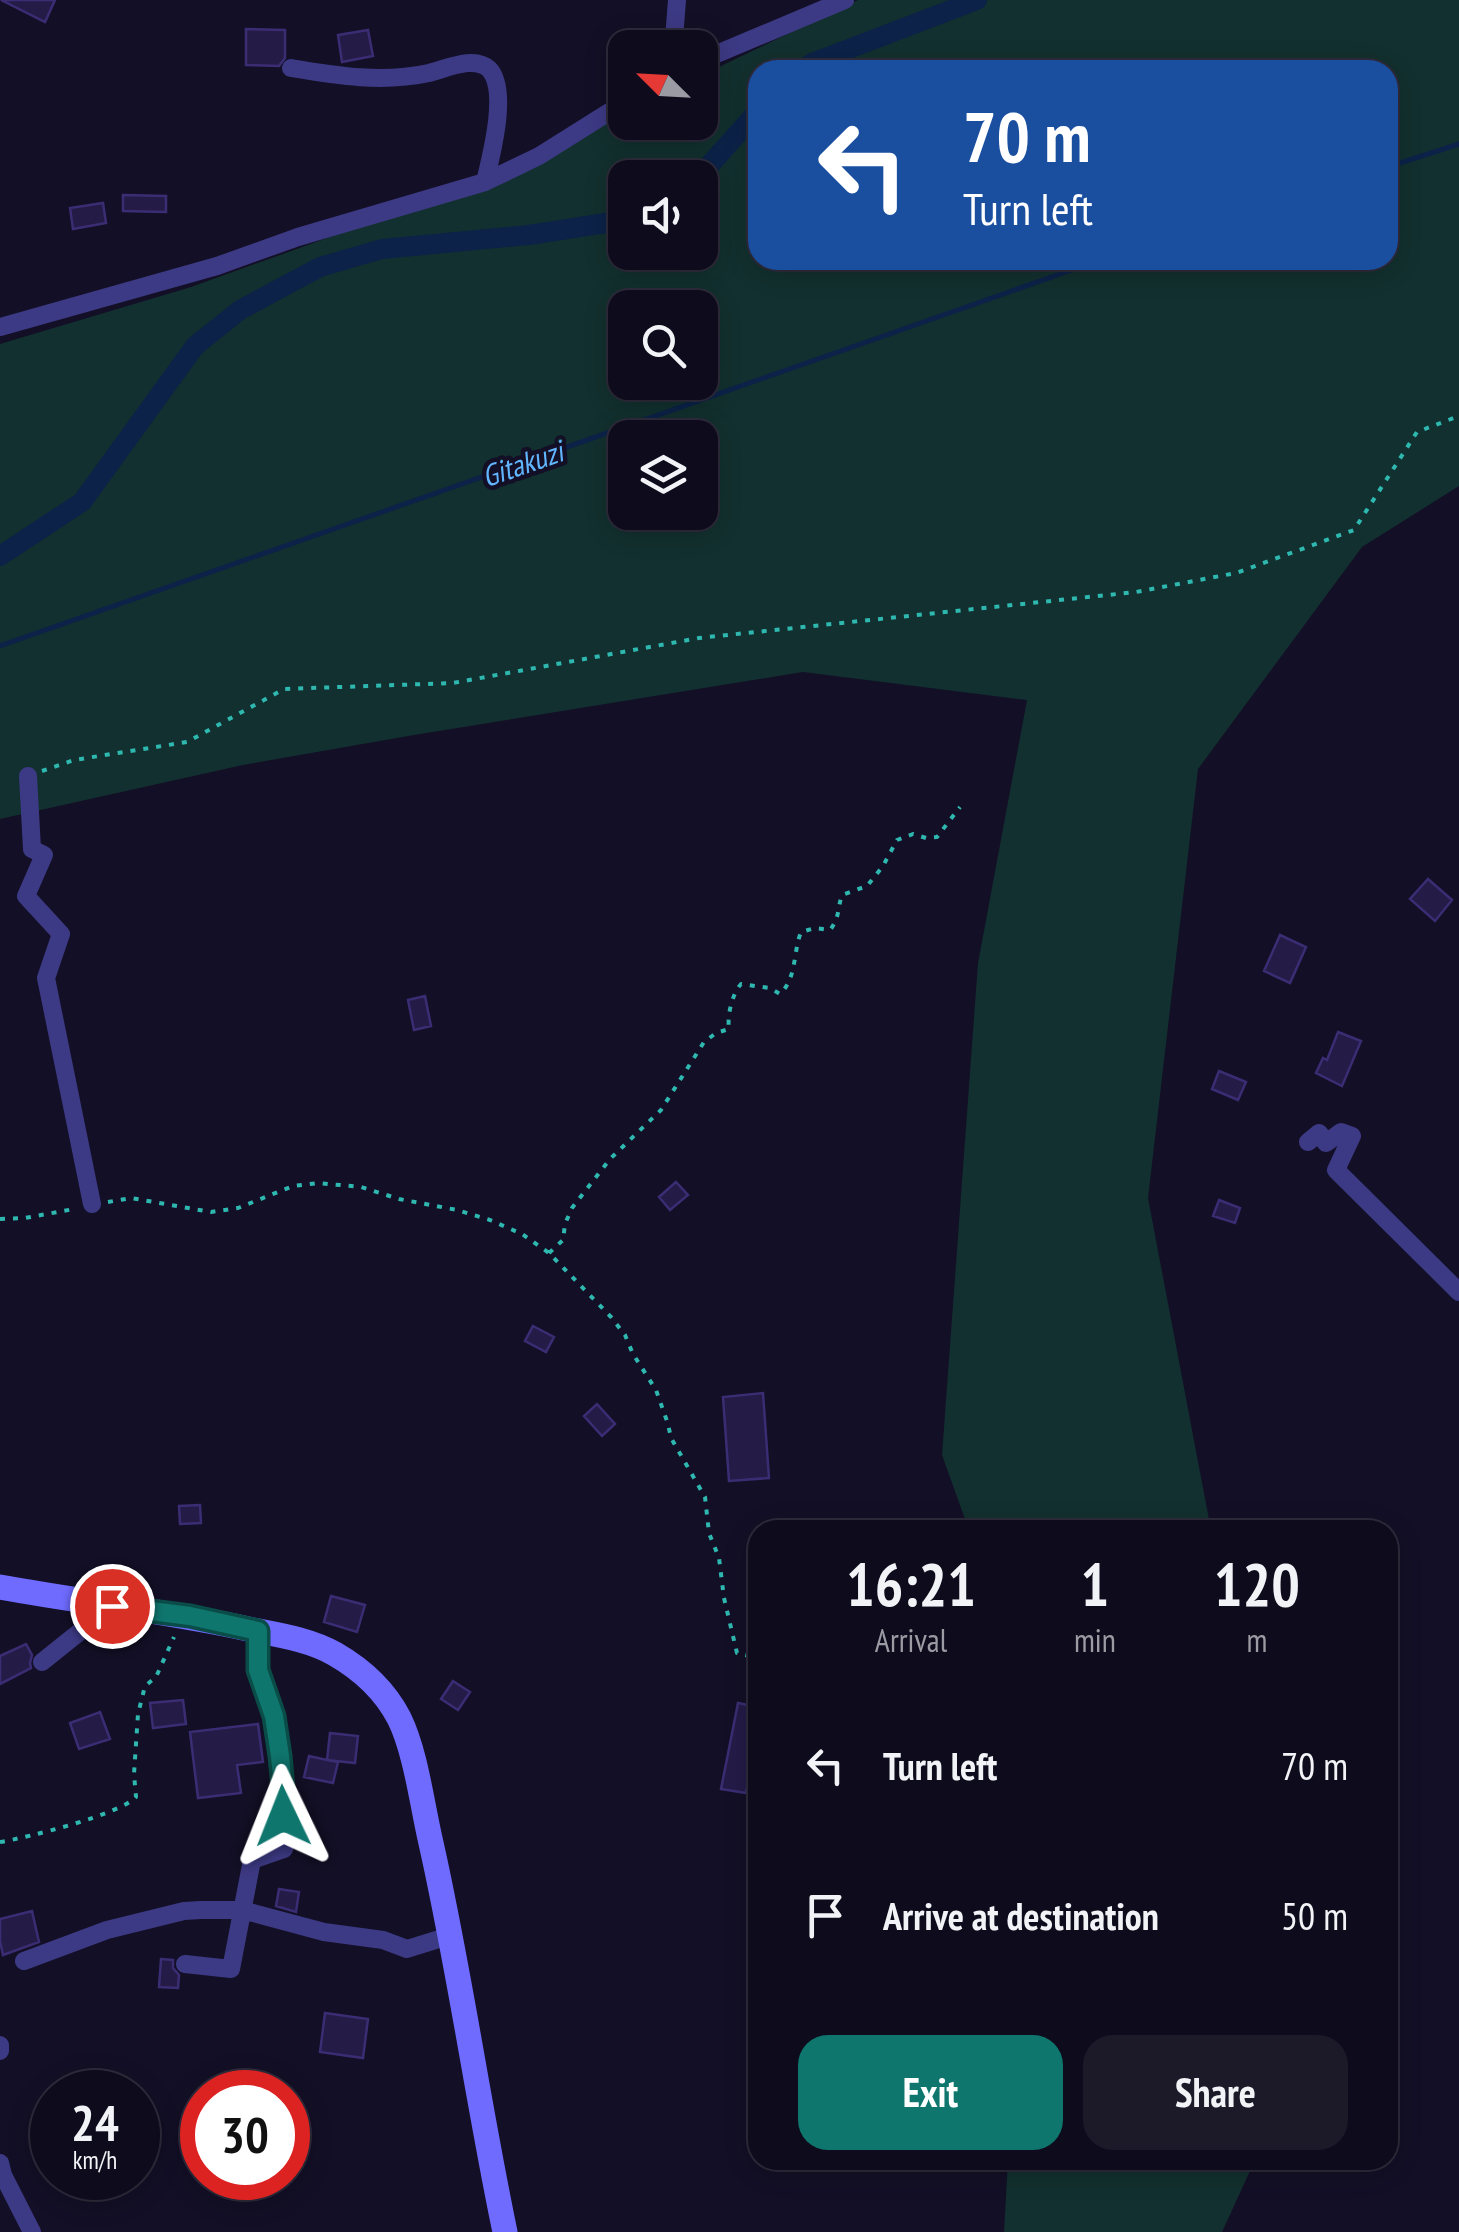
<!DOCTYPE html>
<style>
:root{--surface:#0e0b1c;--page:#1c1929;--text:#f1f3f6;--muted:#9b9ba3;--line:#2e2b3b;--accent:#0f766e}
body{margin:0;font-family:"PT Sans Narrow",sans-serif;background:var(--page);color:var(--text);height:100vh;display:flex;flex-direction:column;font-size:38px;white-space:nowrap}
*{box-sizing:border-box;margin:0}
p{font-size:32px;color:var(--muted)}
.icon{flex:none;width:55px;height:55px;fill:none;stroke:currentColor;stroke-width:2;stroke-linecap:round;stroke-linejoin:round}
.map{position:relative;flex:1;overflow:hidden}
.drawer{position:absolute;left:748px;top:1520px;width:650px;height:650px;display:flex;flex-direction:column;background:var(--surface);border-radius:30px;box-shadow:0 5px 25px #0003,0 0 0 2px var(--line)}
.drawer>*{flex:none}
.top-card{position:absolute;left:748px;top:60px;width:650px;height:210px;border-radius:30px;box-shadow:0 5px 25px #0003,0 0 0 2px var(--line);background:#1a4fa0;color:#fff;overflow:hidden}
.needle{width:65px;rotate:294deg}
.buttons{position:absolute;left:608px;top:30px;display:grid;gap:20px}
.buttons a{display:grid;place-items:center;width:110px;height:110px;border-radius:20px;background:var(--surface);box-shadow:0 5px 25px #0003,0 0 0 2px var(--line);font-size:50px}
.speed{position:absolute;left:30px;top:2070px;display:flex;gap:20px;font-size:50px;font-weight:700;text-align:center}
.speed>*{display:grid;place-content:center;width:130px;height:130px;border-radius:50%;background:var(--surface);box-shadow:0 5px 25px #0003,0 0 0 2px var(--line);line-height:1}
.speed small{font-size:25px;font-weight:400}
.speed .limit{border:15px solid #d22;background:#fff;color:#111}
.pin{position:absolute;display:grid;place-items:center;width:85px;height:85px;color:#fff;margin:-42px;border:5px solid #fff;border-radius:50%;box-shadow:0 2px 10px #0007}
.me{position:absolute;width:110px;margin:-55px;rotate:358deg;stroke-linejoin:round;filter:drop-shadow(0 0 8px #0008)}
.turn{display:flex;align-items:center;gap:35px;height:210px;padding:0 50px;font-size:45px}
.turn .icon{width:130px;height:130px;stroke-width:2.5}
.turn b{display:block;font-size:70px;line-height:85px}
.eta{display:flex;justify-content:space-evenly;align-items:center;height:170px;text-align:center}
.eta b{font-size:60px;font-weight:700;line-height:70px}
.action{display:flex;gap:20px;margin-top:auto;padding:20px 50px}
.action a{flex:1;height:115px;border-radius:30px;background:var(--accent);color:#fff;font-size:40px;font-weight:700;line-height:115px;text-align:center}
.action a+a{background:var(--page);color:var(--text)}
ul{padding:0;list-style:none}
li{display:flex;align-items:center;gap:30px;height:150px;padding:0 50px}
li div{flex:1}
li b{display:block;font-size:38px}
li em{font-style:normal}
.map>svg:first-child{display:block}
.green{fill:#12302f;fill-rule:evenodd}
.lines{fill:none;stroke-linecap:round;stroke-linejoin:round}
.stream{stroke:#0c2248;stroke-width:5}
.canal{stroke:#0c2248;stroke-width:20}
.building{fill:#241b47;stroke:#3b2d73;stroke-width:2.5}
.path{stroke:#2fb8b0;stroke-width:4;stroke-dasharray:5 8;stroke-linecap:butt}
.minor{stroke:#3d3a85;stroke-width:18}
.secondary{stroke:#6f6bff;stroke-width:25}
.route-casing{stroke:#0a4d48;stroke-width:25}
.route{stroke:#0f766e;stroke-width:18}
.labels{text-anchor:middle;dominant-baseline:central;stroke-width:9;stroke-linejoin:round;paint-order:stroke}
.water-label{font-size:30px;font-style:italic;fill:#62b6ff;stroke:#130f26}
</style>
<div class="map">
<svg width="1459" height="2232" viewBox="0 0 1459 2232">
<rect width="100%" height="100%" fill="#130f26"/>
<path class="green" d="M 858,0 L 1459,0 L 1459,486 L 1362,547 L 1198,769 L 1148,1198 L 1211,1530 L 969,1530 L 942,1455 L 978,963 L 1027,700 L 803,672 L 414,735 L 243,765 L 0,819 L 0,344 L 191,287 L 380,219 L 581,137 L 625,113 L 625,122 L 700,122 L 700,76 ZM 758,70 L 1388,70 L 1388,260 L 758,260 ZM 625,178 L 700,178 L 700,252 L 625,252 ZM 625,308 L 700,308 L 700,382 L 625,382 ZM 625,438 L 700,438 L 700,512 L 625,512 Z
M 1008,2160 L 1255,2160 L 1222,2232 L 1004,2232 Z"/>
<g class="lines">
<path class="stream" d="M 1388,167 L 1459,144
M 0,646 L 1100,260"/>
<path class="canal" d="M 803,70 L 812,63 L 977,0
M 698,178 L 758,111
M 0,556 L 82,502 L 195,346 L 240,310 L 320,267 L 382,249 L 529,235 L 625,220"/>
</g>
<path class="building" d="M 1,0 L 55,0 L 45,22 Z
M 246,29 L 285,30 L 285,58 L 279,66 L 246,65 Z
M 368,30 L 373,56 L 342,62 L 338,35 Z
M 123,195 L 166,196 L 166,212 L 123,211 Z
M 103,203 L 106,223 L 73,229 L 70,208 Z
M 1428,879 L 1452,900 L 1435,921 L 1410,899 Z
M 1280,935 L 1306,947 L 1290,983 L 1264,971 Z
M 425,996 L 431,1026 L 414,1030 L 408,1000 Z
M 1338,1032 L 1361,1041 L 1342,1086 L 1316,1073 L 1323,1058 L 1327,1060 Z
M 1219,1071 L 1246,1082 L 1238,1100 L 1212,1089 Z
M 676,1182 L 688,1195 L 670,1210 L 659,1197 Z
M 1219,1200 L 1240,1208 L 1235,1223 L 1213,1216 Z
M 533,1326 L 554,1337 L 546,1352 L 525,1341 Z
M 763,1393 L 769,1478 L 729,1481 L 723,1397 Z
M 597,1404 L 615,1424 L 602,1436 L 584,1416 Z
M 200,1505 L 201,1523 L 180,1524 L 179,1506 Z
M 331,1596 L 365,1605 L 357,1632 L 324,1622 Z
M 26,1644 L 32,1655 L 30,1663 L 31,1668 L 0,1684 L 0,1656 Z
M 453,1681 L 470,1692 L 458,1710 L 441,1699 Z
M 183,1700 L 186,1724 L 153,1728 L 150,1703 Z
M 738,1703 L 758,1707 L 758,1731 L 746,1793 L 721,1789 Z
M 100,1712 L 110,1739 L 79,1749 L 70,1723 Z
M 258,1724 L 263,1762 L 237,1765 L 241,1793 L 198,1798 L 190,1732 Z
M 330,1733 L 358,1736 L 355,1763 L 327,1760 L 338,1762 L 333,1783 L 304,1777 L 309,1756 L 327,1760 Z
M 279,1889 L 299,1892 L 296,1912 L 276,1906 Z
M 32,1911 L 39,1942 L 3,1955 L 0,1941 L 0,1919 Z
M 161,1959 L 173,1960 L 173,1968 L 179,1975 L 178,1988 L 159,1987 Z
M 325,2013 L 368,2019 L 363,2058 L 320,2052 Z"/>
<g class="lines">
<path class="path" d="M 42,771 L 74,760 L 187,742 L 284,689 L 453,683 L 699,638 L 1136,592 L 1236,573 L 1354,530 L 1417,432 L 1459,416
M 108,1202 L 131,1198 L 211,1212 L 238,1208 L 293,1186 L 318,1183 L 361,1187 L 399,1199 L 457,1210 L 490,1220 L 522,1234 L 549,1253 L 611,1317 L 625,1335 L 633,1354 L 656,1390 L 668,1424 L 671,1438 L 705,1497 L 709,1533 L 719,1558 L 724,1598 L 737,1653 L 758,1658
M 0,1219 L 25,1218 L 74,1209
M 549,1253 L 563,1240 L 565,1224 L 572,1208 L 610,1159 L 661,1110 L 704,1042 L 716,1033 L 729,1029 C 727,1016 732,994 741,984 L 770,988 L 780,994 C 797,978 793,952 801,932 L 815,928 L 830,930 C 840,917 837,910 842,895 L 867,886 L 883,866 L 897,840 L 913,834 L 926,838 L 937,837 L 960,807
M 0,1842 C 26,1838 121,1814 136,1797 L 134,1774 L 138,1714 L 145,1686 L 156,1677 L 174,1637"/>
<path class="minor" d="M 677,0 L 674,39 L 677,48
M 700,61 L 845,0
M 291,68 C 338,76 383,83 429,73 C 446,69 474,55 489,69 C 509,90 491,156 485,182
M 0,327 L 217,266 L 298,237 L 485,182 L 539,156 L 625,102
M 28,776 L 32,849 L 44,855 L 26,896 L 61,934 L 46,978 L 92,1204
M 1308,1142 L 1319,1133 L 1326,1143 L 1341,1132 L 1352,1136 L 1336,1170 L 1459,1292
M 42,1662 L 112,1606
M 24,1961 L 107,1930 L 184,1911 L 201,1910 L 242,1910 L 324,1932 L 383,1940 L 407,1949 L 452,1935
M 185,1964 L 231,1969 L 252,1860 L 284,1849 L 287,1838 L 283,1816 L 280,1756 L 274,1716 L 258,1670 L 258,1631
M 0,2045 L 0,2051
M 0,2163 L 3,2175 L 32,2232"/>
<path class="secondary" d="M 0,1587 C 82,1602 166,1611 248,1629 C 278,1635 308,1639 335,1654 C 361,1669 385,1691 399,1718 C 416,1752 422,1805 431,1843 C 460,1972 478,2103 505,2232"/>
</g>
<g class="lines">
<g class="route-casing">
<path id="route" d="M 112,1606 L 190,1616 L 258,1631 L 258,1670 L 274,1716 L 280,1756 L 284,1798 L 283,1816"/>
</g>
<use href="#route" class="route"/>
</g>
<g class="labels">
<g class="water-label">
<text transform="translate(522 463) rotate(-19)">Gitakuzi</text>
</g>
</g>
</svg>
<div class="buttons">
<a><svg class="needle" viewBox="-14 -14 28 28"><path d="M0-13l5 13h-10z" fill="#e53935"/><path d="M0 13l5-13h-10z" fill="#9b9ba3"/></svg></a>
<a><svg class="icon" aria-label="sound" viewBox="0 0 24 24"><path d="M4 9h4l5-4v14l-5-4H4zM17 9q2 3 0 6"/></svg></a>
<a><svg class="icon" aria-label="search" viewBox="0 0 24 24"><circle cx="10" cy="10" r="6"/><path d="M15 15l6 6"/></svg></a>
<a><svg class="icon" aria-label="layers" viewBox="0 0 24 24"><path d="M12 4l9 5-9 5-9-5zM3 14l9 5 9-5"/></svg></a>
</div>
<div class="speed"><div>24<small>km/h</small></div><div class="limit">30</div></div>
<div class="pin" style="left:112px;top:1606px;background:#d93025"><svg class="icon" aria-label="arrive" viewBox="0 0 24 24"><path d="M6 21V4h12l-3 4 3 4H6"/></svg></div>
<svg class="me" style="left:283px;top:1816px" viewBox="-20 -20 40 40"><path d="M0-17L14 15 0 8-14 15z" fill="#0f766e" stroke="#fff" stroke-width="4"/></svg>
<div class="top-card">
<div class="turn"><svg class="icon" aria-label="left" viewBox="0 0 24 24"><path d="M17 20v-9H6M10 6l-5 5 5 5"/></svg><div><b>70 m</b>Turn left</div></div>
</div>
<section class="drawer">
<div class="eta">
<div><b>16:21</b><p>Arrival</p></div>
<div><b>1</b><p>min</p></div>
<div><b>120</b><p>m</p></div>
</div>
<ul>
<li><svg class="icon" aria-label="left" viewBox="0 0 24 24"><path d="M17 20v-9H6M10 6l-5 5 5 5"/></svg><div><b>Turn left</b></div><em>70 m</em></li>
<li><svg class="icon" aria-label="arrive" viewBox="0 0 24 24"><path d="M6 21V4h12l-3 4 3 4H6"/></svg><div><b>Arrive at destination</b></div><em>50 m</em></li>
</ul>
<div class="action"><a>Exit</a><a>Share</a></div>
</section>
</div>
